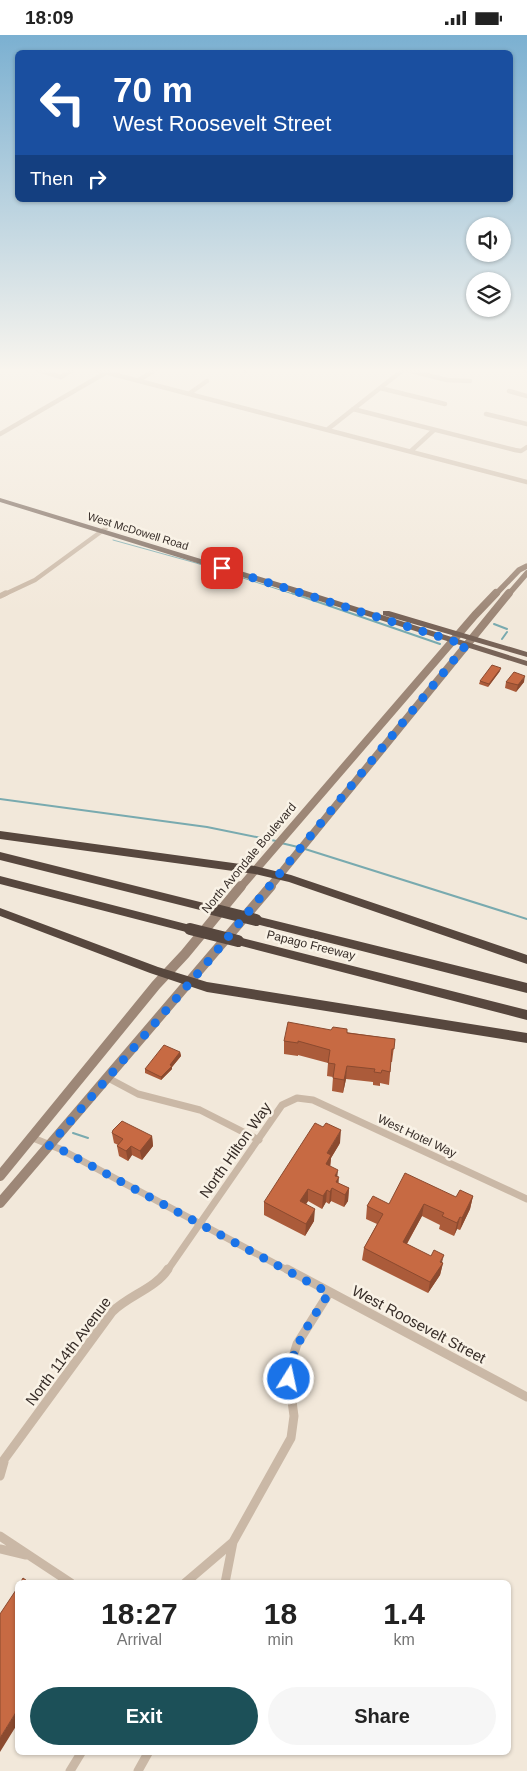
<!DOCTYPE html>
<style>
:root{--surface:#fff;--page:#f6f6f6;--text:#222;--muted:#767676;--accent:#1c5058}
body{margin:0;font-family:Helvetica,sans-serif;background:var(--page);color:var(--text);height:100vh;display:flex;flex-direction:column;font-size:19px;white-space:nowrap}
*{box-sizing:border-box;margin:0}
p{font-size:16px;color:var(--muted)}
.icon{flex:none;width:28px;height:28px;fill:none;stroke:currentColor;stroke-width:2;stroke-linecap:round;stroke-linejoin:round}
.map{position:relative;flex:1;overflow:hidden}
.sheet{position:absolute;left:15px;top:1545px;width:496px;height:175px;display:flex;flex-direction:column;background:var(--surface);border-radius:8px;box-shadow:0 1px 4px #0004}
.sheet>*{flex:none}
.banner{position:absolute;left:15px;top:15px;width:498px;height:152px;border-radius:8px;box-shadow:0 1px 4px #0004;background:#1a4fa0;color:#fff;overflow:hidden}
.tools{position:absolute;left:466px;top:182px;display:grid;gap:10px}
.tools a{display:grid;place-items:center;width:45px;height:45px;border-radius:50%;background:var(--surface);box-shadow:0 1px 4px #0004;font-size:25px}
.pin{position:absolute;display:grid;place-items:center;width:42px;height:42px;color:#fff;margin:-21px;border-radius:10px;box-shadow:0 2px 8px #0006}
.me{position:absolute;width:55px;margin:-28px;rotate:10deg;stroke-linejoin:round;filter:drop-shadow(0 0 4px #0008)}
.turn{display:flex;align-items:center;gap:18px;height:105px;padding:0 15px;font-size:22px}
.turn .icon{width:65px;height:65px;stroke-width:2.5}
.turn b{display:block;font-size:35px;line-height:42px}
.then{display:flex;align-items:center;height:48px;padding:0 15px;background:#0003;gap:10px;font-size:19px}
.eta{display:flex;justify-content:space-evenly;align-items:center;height:85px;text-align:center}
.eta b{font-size:30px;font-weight:700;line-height:35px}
.primary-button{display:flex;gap:10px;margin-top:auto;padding:10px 15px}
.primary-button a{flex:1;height:58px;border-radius:30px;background:var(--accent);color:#fff;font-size:20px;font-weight:700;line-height:58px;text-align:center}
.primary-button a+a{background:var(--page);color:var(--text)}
.status{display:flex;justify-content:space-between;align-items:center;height:35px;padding:0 25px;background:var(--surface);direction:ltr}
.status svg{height:14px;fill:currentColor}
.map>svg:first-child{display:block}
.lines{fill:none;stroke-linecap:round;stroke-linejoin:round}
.stream-far1{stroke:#79aaaf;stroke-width:1}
.stream{stroke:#79aaaf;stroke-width:2}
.street-far3{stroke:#cab8a6;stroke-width:4.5}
.street-far2{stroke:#cab8a6;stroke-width:5.5}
.street-far1{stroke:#cab8a6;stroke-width:7}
.street{stroke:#cab8a6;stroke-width:9}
.secondary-far2{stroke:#9d8777;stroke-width:5.5}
.secondary-far1{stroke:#9d8777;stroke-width:8}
.secondary{stroke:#9d8777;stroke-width:10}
.primary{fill:#786458;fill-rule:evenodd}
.highway{fill:#57473e;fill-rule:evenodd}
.highway-bridge{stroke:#57473e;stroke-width:12}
.wall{fill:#ab5b3a}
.shaded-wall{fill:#8b4a2f}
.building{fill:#c76a43;stroke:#8b4a2f}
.route{stroke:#1a73e8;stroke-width:9;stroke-dasharray:0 16.2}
.labels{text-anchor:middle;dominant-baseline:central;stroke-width:5;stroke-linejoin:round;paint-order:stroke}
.far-street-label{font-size:11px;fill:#362c27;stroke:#f9f2e6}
.street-label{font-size:12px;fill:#362c27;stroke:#f9f2e6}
.near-street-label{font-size:15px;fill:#362c27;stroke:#f9f2e6}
</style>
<div class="status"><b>18:09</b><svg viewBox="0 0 49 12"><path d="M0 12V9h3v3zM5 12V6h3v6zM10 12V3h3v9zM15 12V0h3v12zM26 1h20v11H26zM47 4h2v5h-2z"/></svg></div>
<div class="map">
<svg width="527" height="1736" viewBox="0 0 527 1736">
<rect width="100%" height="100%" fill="#f2e8da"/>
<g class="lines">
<path class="stream-far1" d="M 113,505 L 196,528 L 296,560"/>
<path class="stream" d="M 292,558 L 440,609
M 494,589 L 507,594
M 502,604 L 507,597
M 0,764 L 207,792 L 276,806
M 281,808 L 298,812
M 305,814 L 527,884
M 73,1098 L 88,1103"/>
<path class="street-far3" d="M 38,335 L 61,342 L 72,335
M 97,335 L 527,447
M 244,335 L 246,336
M 407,335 L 447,345 L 470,346
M 525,335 L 527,335
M 139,345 L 155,335
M 380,353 L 445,369
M 509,356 L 527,361
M 190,358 L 207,346
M 353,374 L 515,415 L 521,416 L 527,412
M 486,379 L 527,389
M 328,394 L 403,335
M 0,399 L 107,337
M 411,416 L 434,395
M 3,560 L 35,545 L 106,493"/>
<path class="street-far2" d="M 0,561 L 6,558"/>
<path class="street-far1" d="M 108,1043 L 138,1059 L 200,1075 L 259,1105
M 33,1103 L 60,1114 L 289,1236
M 167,1236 L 282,1070 L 297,1063 L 313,1065 L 527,1164"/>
<path class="street" d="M 287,1234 L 527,1362
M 0,1430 L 112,1277 C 129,1260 155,1254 168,1234
M 0,1441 L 4,1427
M 0,1501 L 71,1548
M 0,1514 L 26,1520
M 185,1548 L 233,1507
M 225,1548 L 233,1507 L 291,1403 L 294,1381 L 289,1344 L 290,1331 L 297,1309 L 329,1258
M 70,1736 L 81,1718
M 138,1736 L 148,1718"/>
<path class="secondary-far2" d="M 495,560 L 519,535 L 527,531
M 508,560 L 527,538"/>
<path class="secondary-far1" d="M 240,853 L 475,580 L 496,558
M 269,853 L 509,558"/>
<path class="secondary" d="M 0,1141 L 156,950 L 185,919 L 241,851
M 0,1168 L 271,851"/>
<path class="primary" d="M 0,463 L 300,554 L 527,626 L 527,631 L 294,558 L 0,467 Z
M 383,576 L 389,576 L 527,617 L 527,622 L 383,580 Z"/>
<path class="highway" d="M 0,796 L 255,831 L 291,840 L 527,920 L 527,929 L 289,847 L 255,839 L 0,804 Z
M 0,817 L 208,869 L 214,873 L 208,877 L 0,825 Z
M 0,841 L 190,890 L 194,891 L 196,894 L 194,897 L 190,898 L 0,849 Z
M 0,873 L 158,932 L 207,947 L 527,998 L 527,1008 L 207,957 L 150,938 L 0,881 Z
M 256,881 L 527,948 L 527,958 L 252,888 L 250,885 L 252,882 Z
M 238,902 L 527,975 L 527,985 L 234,909 L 232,906 L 234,903 Z"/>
<path class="highway-bridge" d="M 208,873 L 256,885
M 190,894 L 238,906"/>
</g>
<path class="wall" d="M 500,636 L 488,652 L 479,649 L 480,646 Z
M 506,647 L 524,647 L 516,657 L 505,653 Z
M 331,995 L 395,1004 L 392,1027 L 391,1027 L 389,1050 L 380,1048 L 380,1051 L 373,1050 L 373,1047 L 346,1044 L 343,1058 L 332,1056 L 333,1042 L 327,1041 L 328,1028 L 298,1020 L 298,1021 L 284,1019 L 284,1006 Z
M 180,1017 L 181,1021 L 172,1032 L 172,1034 L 161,1045 L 145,1038 L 145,1034 Z
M 112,1098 L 152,1101 L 153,1111 L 142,1125 L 132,1120 L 128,1126 L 119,1121 L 117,1111 L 118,1110 L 114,1108 Z
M 340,1108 L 331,1123 L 330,1132 L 338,1142 L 338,1148 L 349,1153 L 348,1166 L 344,1172 L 331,1166 L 329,1169 L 326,1167 L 322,1174 L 308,1166 L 306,1169 L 314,1186 L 305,1201 L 264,1180 L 264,1167 Z
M 473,1161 L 470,1174 L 460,1195 L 457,1194 L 454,1201 L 439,1194 L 440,1190 L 422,1181 L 407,1209 L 443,1228 L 440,1240 L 428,1258 L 362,1225 L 364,1213 L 377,1189 L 366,1184 L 367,1171 L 389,1169 Z"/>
<path class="shaded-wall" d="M 501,633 L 500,636 L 488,652 L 489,649 Z
M 525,641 L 524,647 L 516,657 L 518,650 Z
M 180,1017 L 181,1021 L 172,1032 L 172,1034 L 161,1045 L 161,1042 Z
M 347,1031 L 346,1044 L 343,1058 L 344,1045 Z
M 341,1095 L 340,1108 L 331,1123 L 330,1133 L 325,1142 L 327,1118 Z
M 152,1101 L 153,1111 L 142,1125 L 140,1116 Z
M 131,1111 L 132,1120 L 128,1126 L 126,1116 Z
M 338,1135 L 337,1145 L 339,1142 L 338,1155 L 335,1141 Z
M 332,1153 L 331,1166 L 329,1169 L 330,1157 Z
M 349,1153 L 348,1166 L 344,1172 L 345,1160 Z
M 308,1154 L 308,1166 L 300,1179 L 300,1166 Z
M 327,1155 L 326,1167 L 322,1174 L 323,1161 Z
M 473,1161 L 470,1174 L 460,1195 L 462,1183 Z
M 424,1169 L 422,1181 L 401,1219 L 403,1207 Z
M 315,1174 L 314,1186 L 305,1201 L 306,1189 Z
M 460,1182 L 457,1194 L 454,1201 L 457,1188 Z
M 444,1220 L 441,1231 L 443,1228 L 440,1240 L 428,1258 L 430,1247 Z
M 18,1674 L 18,1688 L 0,1717 L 0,1703 Z"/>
<path class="building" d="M 492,630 L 501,633 L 489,649 L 480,646 Z
M 514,637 L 525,641 L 518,650 L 506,647 Z
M 288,987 L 331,995 L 333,992 L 347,994 L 347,998 L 395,1004 L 394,1014 L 392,1014 L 390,1037 L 382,1035 L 381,1038 L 374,1037 L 375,1034 L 347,1031 L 344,1045 L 333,1043 L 335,1029 L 328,1028 L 330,1015 L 298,1006 L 298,1008 L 284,1006 Z
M 164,1010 L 180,1017 L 170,1030 L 172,1031 L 161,1042 L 145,1034 Z
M 122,1086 L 152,1101 L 140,1116 L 131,1111 L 126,1116 L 117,1111 L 123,1104 L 112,1098 L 113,1095 Z
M 315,1088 L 323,1092 L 326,1088 L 341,1095 L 327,1118 L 331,1120 L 326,1129 L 338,1135 L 335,1141 L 339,1142 L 336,1147 L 349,1153 L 345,1160 L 332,1153 L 330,1157 L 327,1155 L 323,1161 L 308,1154 L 300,1166 L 315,1174 L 306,1189 L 264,1167 Z
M 405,1138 L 456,1162 L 460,1155 L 473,1161 L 462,1183 L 460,1182 L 457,1188 L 442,1181 L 444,1178 L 424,1169 L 403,1207 L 431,1221 L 434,1215 L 444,1220 L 440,1227 L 443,1228 L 430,1247 L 364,1213 L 383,1179 L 367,1171 L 373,1161 L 389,1169 Z
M 23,1543 L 30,1548 L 20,1548 Z
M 18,1552 L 18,1674 L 0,1703 L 0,1579 Z"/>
<linearGradient id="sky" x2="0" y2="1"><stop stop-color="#7bb0d1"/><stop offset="0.58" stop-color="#f9f5ee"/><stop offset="1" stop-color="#f9f5ee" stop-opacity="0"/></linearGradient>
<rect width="527" height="578" fill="url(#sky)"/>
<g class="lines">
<path class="route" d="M 222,533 L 466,610 L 206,929 L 49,1111 L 60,1114 L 329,1258 C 312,1285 291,1311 289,1344"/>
</g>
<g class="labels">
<g class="far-street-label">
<text transform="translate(138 496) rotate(17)">West McDowell Road</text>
</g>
<g class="street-label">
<text transform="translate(249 823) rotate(-50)">North Avondale Boulevard</text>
<text transform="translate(311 910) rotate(14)">Papago Freeway</text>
<text transform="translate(417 1101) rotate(25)">West Hotel Way</text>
</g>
<g class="near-street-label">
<text transform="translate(235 1115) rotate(-55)">North Hilton Way</text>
<text transform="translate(419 1289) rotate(28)">West Roosevelt Street</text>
<text transform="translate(68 1316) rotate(-53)">North 114th Avenue</text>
</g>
</g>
</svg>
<div class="tools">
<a><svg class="icon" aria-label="sound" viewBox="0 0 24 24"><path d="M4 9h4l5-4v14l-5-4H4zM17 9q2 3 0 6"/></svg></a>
<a><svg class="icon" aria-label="layers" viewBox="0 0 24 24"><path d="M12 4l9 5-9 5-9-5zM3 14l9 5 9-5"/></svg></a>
</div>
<div class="pin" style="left:222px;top:533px;background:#d93025"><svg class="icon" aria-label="arrive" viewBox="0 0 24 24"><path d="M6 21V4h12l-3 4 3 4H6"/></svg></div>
<svg class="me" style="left:289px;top:1344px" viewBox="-20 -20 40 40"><circle r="17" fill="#1a73e8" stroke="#fff" stroke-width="3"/><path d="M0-11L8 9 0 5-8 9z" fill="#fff"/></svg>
<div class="banner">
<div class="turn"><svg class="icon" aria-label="left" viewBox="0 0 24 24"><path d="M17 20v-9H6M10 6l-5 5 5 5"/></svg><div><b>70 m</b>West Roosevelt Street</div></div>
<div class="then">Then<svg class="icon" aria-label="right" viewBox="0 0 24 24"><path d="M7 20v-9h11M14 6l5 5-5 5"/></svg></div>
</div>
<section class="sheet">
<div class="eta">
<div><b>18:27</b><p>Arrival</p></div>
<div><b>18</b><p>min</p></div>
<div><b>1.4</b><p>km</p></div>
</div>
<div class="primary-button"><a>Exit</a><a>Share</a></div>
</section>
</div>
